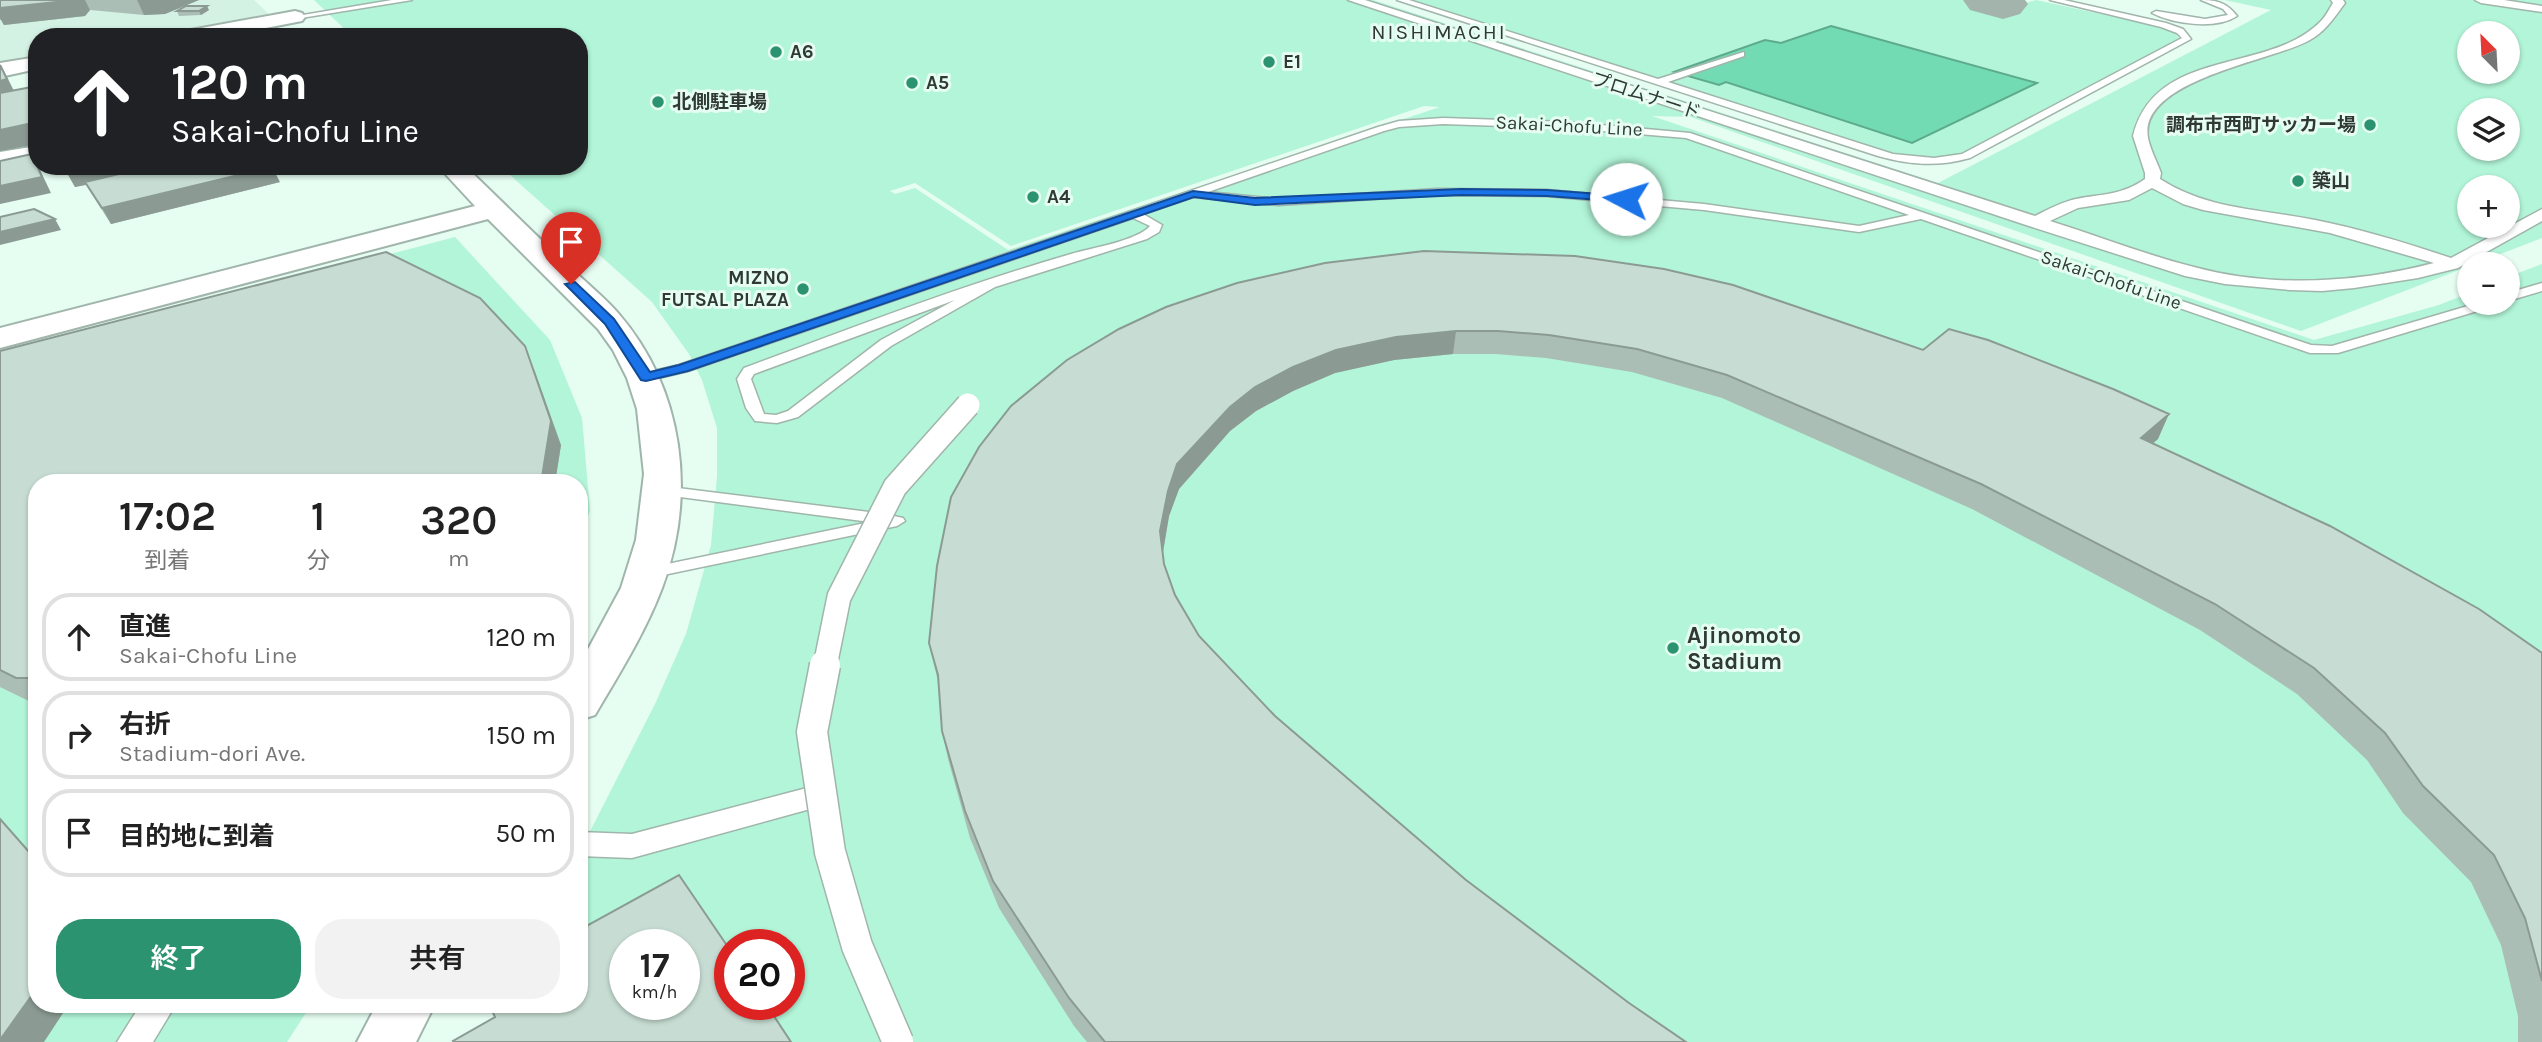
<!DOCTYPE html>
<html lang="ja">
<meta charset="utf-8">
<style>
:root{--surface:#fff;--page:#f2f2f2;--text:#222;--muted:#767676;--line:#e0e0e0;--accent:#2c9370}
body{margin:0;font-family:Karla,"Noto Sans JP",sans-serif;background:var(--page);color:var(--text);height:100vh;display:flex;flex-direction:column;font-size:26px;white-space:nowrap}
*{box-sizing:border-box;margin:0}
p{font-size:23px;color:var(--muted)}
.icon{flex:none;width:38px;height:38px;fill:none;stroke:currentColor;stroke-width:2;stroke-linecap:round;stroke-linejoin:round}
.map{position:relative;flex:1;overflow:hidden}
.panel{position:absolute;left:28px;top:474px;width:560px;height:539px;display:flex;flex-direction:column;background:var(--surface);border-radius:28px;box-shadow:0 2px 5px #0004}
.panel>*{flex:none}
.top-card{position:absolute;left:28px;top:28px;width:560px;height:147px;border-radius:28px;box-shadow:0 2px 5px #0004;background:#202124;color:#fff;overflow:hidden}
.needle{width:46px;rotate:336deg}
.fabs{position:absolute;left:2457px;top:21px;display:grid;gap:14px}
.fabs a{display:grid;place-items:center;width:63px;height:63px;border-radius:50%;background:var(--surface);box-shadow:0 2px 5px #0004;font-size:35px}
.speed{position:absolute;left:609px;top:929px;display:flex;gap:14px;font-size:35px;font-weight:700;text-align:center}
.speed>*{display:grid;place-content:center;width:91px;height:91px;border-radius:50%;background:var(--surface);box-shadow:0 2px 5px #0004;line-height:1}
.speed small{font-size:18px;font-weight:400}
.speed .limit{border:10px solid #d22;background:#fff;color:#111}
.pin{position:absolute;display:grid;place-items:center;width:60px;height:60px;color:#fff;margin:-72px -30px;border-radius:50% 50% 50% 0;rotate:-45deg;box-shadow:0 0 7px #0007}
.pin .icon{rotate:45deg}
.me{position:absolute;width:77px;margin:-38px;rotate:275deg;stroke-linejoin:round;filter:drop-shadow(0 0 5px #0008)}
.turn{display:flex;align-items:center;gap:24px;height:147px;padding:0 28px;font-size:32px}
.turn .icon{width:91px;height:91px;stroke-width:2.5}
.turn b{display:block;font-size:49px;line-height:60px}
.eta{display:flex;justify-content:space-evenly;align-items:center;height:119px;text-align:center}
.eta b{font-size:42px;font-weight:600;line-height:49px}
.cta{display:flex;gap:14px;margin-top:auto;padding:14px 28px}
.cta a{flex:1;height:80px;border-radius:28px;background:var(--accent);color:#fff;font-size:28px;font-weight:600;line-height:80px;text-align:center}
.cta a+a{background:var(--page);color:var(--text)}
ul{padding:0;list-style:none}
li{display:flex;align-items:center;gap:21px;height:88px;margin:0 14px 10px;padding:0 14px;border:4px solid var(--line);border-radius:28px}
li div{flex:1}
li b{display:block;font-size:26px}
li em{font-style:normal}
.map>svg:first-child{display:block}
.built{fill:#d4f2e4}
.green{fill:#b2f5d8;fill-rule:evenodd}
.water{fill:#72dbb3;stroke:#5eaa8d;stroke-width:2}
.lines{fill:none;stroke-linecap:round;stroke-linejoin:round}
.taxiway{fill:#a2b4ac;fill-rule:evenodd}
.service-casing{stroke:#a0b5ab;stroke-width:3}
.pedestrian-casing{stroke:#a0b5ab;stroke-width:3}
.tertiary-casing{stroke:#a0b5ab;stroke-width:4}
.service{fill:#fff;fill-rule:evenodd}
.pedestrian{fill:#fff;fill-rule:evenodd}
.tertiary{fill:#fff;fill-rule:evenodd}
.pedestrian-bridge-far1-casing{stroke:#a0b5ab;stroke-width:26;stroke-linecap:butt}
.pedestrian-bridge-casing{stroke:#a0b5ab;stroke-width:33;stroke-linecap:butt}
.pedestrian-bridge-far1{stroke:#fff;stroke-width:23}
.pedestrian-bridge{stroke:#fff;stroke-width:30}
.wall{fill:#abbeb5}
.shaded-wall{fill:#8b9b94}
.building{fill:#c7ddd3;stroke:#8b9b94;stroke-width:2;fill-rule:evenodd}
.route{fill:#1a73e8;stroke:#114b97;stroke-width:2}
.poi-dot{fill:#2c9370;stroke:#e6fdf2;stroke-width:2.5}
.labels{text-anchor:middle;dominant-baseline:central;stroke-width:6;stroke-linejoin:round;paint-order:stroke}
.far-poi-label{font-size:19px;font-weight:bold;fill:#303934;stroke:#e6fdf2;text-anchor:start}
.far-street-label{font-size:19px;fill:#303934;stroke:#e6fdf2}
.far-neighbourhood-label{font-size:21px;letter-spacing:2px;fill:#303934;stroke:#e6fdf2}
.poi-label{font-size:23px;font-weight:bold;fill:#303934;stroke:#e6fdf2;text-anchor:start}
</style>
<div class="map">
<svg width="2542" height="1042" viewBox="0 0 2542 1042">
<rect width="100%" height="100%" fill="#e6fdf2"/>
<path class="built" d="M 0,0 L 254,0 L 269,14 L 140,37 L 37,37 L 37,55 L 0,61 Z"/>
<path class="green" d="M 314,0 L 1373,0 L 1938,183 L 2271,10 L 2225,0 L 2542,0 L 2542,238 L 2301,331 L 1691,117 L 1652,116 L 2314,340 L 2439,305 L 2469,293 L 2469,303 L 2508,303 L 2508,277 L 2542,264 L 2542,1042 L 483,1042 L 579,1004 L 579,853 L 655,704 L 686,634 L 711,545 L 717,476 L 717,428 L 702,380 L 689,354 L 652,302 L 500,166 L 579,166 L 579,37 L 353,37 ZM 2469,33 L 2508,33 L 2508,72 L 2469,72 ZM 1424,106 L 1440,107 L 1008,250 L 915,188 L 895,194 L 890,191 L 915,183 L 1011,246 ZM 2469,110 L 2508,110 L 2508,149 L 2469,149 ZM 2469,187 L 2508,187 L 2508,226 L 2469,226 ZM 625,945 L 684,945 L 684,1004 L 625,1004 ZM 730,945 L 789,945 L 789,1004 L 730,1004 Z
M 1404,0 L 1966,0 L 2006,9 L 2036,0 L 2156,26 L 2174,31 L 2180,40 L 1950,161 L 1896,159 Z
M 455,237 L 550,340 L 582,418 L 590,511 L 579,539 L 579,483 L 37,483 L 37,1004 L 311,1005 L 287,1042 L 0,1042 L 0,357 Z"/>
<path class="water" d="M 1831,26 L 2037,83 L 1912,143 L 1726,82 L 1719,85 L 1674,72 L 1765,40 L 1781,43 Z"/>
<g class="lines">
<path class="taxiway" d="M 1963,0 L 2025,0 L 2028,4 L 2020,14 L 2003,19 L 1970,10 Z"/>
<g class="service-casing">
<path id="service" d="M 392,0 L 412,0 L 295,19 L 291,17 Z
M 1397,0 L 1409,0 L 1658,79 L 1744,52 L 1744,56 L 1668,82 L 1893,154 L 1934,158 L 1962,154 L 2182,38 L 2177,33 L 2161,27 L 2050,0 L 2064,0 L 2166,23 L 2183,29 L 2191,39 L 1970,158 C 1938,167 1910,165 1878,156 Z
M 2201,0 C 2217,0 2227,3 2237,16 C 2216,30 2173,24 2152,13 L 2156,11 L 2205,19 L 2228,15 L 2223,9 Z
M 1443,118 L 1568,122 L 1690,133 L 2311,345 L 2332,346 L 2478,303 L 2496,303 L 2494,306 L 2338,353 L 2310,353 L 1921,219 L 1859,232 L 1704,210 L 1547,196 L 1437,195 L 1278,205 L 1193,197 L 1143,214 L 1162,225 L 1159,232 L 1147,239 L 995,287 L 891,346 L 798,417 L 777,423 L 755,421 L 746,408 L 737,379 L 744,368 C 852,328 960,286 1071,254 C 1091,248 1137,241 1150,226 L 1133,218 L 688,371 L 646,381 L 639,377 L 641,374 L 679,365 L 1378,127 L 1399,121 ZM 1443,124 L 1568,128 L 1686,138 L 1909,215 L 1859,226 L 1704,204 L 1547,190 L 1437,189 L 1278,199 L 1208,192 L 1384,131 L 1399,127 ZM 955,300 L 881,340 L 788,411 L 776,415 L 764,414 L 751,379 L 754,374 Z
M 2542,283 L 2542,291 L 2508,301 L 2508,293 Z
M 662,486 L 885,514 L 903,518 L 905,521 L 897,526 L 649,578 L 643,577 L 641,573 L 643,569 L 870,522 L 657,494 L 654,491 Z"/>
</g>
<g class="pedestrian-casing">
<path id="pedestrian" d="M 1348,0 L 1365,0 L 2035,216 C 2049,209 2062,202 2076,199 C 2101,194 2123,195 2145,179 L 2145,173 L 2133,136 C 2155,46 2269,75 2321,21 C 2326,16 2329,9 2333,3 L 2331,0 L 2343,0 L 2345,3 C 2334,18 2325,32 2308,41 C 2272,61 2138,80 2148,138 C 2150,149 2157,162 2161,173 L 2160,179 C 2208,210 2261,209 2315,220 C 2361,229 2406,243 2451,258 L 2542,209 L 2542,221 L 2458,268 L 2418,278 L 2354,288 L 2322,291 L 2290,290 L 2225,284 L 2185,276 L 2029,226 ZM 2152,188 L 2183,204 L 2203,210 L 2330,233 L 2434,263 C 2357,283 2271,288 2194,267 C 2146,255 2098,236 2050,221 L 2078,208 L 2129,200 Z
M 2475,0 L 2504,0 L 2542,6 L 2542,12 L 2481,3 Z
M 822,784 L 832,787 L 836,795 L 832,803 L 632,858 L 579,856 L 579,832 L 632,834 Z
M 141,1004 L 176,1004 L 153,1042 L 117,1042 Z"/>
</g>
<g class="tertiary-casing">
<path id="tertiary" d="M 295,11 L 302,13 L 305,17 L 302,21 L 220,37 L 175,37 L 178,33 L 185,31 Z
M 37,57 L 37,69 L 0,77 L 0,63 Z
M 37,146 L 37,160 L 0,168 L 0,152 Z
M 438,166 L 465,166 C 498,198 531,230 564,262 C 582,279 602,295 618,313 C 684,389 697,495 662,588 C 645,633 619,674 595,715 L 579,720 L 579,666 L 621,588 L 636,540 L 644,474 L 637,409 L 627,378 L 613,350 L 598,329 L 488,219 L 0,348 L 0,328 L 475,206 Z
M 377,1004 L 435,1004 L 416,1042 L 357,1042 Z"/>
</g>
<use href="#service" class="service"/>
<use href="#pedestrian" class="pedestrian"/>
<use href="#tertiary" class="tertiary"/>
<g class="pedestrian-bridge-far1-casing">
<path id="pedestrian-bridge-far1" d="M 825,666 L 839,597 L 895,487 L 968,405"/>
</g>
<g class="pedestrian-bridge-casing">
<path id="pedestrian-bridge" d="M 825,665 L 812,732 L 830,852 L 857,946 L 898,1042"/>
</g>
<use href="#pedestrian-bridge-far1" class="pedestrian-bridge-far1"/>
<use href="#pedestrian-bridge" class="pedestrian-bridge"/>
</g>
<path class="wall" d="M 0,0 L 199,0 L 165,14 L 144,15 L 90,10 L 85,16 L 4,25 L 1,20 L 0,20 Z
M 209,10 L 201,15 L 179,16 L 177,11 Z
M 66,171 L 280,182 L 111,224 L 86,185 L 75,187 Z
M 1325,263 L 2158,439 L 2152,444 L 2542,653 L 2542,1042 L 2518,1042 L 2518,1016 L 2501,945 L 2471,882 L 2403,813 L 2367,760 L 2297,694 L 2200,630 L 1972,509 L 1722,398 L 1632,372 L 1546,358 L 1496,354 L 1453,354 L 1394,360 L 1335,373 L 1293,391 L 1256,411 L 1230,431 L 1179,489 L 1169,516 L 1163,553 L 1164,564 L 1175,595 L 1199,636 L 1275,716 L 1466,880 L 1629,1003 L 1686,1042 L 1087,1042 L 1074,1026 L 999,908 L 970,838 L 948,759 L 942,731 L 939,686 L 929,643 Z
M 0,351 L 561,445 L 555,483 L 37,483 L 37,705 L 0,687 Z"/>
<path class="shaded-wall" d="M 75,0 L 85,0 L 90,10 L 85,16 L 4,25 L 0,18 L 0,8 Z
M 137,0 L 199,0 L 165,14 L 144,15 Z
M 207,6 L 209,10 L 201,15 L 199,11 Z
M 1,65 L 15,93 L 0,98 L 0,81 Z
M 37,122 L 37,144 L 0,151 L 0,130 Z
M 37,166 L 40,170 L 51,193 L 0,204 L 0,186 Z
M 90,166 L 175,166 L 75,187 L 66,171 Z
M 272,167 L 280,182 L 111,224 L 102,208 Z
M 55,219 L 61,230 L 0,245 L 0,232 Z
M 1456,331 L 1453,354 L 1394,360 L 1335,373 L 1293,391 L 1256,411 L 1230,431 L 1179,489 L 1169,516 L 1162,557 L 1160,531 L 1168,491 L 1177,464 L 1230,407 L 1255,387 L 1293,367 L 1336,350 L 1396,337 Z
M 534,369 L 561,445 L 555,483 L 541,483 Z
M 2169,414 L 2158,439 L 2130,463 L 2141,438 Z
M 37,988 L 37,1004 L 69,1004 L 44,1042 L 0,1042 L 0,1040 Z"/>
<path class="building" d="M 0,0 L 75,0 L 0,8 Z
M 186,6 L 207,6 L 199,11 L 177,11 Z
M 254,32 L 258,37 L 230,37 Z
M 192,34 L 195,37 L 175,37 Z
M 0,65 L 7,79 L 0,81 Z
M 37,86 L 37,122 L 0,130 L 0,93 Z
M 32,154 L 42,177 L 0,186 L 0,161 Z
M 65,166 L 90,166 L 66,171 Z
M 153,166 L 272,166 L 272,167 L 102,208 L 85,182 Z
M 34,209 L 55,219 L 0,232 L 0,217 Z
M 1424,251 L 1575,256 L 1664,269 L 1733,285 L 1923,350 L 1949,329 L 1988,340 L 2113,389 L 2169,414 L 2141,438 L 2330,526 L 2479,609 L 2542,653 L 2542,981 L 2525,918 L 2494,855 L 2423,786 L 2385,733 L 2314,668 L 2215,604 L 1981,484 L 1727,375 L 1637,349 L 1549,335 L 1498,331 L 1456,331 L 1396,337 L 1336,350 L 1293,367 L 1255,387 L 1230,407 L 1177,464 L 1168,491 L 1160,531 L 1164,564 L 1175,595 L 1199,636 L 1275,716 L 1466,880 L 1629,1003 L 1686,1042 L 1105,1042 L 1069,998 L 993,881 L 965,811 L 942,731 L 938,675 L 929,643 L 937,566 L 951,497 L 979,447 L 1011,406 L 1067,360 L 1119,329 L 1166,307 L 1237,283 L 1325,263 Z
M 386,252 L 480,298 L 525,346 L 551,421 L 541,483 L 37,483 L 37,678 L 16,678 L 0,670 L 0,351 Z
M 0,819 L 37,861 L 37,988 L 0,1040 Z
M 679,875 L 730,950 L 730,1004 L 766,1004 L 791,1042 L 454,1042 L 453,1041 L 495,1017 L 489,1004 L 579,1004 L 579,930 ZM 625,945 L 684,945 L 684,1004 L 625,1004 Z"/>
<path class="route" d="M 1461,189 L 1547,190 L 1626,196 L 1632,199 L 1626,202 L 1547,196 L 1461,195 L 1255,205 L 1194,197 L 688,371 L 646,381 L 641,380 L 605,324 L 565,284 L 575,282 L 614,319 L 650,372 L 679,365 L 1193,191 L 1255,198 Z"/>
<g class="poi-dot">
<circle cx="776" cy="52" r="7"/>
<circle cx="1269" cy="62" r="7"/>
<circle cx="912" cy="83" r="7"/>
<circle cx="658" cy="102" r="7"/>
<circle cx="2370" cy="125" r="7"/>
<circle cx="2298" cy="181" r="7"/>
<circle cx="1033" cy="197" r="7"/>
<circle cx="803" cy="289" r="7"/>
<circle cx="1673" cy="648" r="7"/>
</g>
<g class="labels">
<g class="far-poi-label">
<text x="790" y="52">A6</text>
<text x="1283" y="62">E1</text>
<text x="926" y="83">A5</text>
<text x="672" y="102">北側駐車場</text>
<text x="2356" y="125" text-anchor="end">調布市西町サッカー場</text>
<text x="2312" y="181">築山</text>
<text x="1047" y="197">A4</text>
<text x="789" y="278" text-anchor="end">MIZNO<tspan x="789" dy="22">FUTSAL PLAZA</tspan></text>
</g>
<g class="far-street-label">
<text transform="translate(1646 96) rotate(18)">プロムナード</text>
<text transform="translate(1569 126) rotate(3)">Sakai-Chofu Line</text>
<text transform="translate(2111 280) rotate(19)">Sakai-Chofu Line</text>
</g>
<g class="far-neighbourhood-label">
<text x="1439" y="32">NISHIMACHI</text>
</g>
<g class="poi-label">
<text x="1687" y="635">Ajinomoto<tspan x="1687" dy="26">Stadium</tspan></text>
</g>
</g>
</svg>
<div class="fabs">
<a><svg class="needle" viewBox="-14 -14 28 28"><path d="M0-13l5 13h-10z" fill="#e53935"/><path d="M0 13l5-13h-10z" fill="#767676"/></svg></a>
<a><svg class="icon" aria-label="layers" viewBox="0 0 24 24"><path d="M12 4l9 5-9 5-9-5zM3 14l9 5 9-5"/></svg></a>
<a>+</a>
<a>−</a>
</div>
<div class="speed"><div>17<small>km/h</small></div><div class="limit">20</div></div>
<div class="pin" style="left:571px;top:284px;background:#d93025"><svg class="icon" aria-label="arrive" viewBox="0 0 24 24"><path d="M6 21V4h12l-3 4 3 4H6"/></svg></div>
<svg class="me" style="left:1626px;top:199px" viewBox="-20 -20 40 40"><circle r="19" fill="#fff"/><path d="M0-13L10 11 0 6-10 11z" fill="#1a73e8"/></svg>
<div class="top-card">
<div class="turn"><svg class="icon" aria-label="ahead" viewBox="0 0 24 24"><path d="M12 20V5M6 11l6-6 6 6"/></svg><div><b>120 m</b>Sakai-Chofu Line</div></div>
</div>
<section class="panel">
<div class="eta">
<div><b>17:02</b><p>到着</p></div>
<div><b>1</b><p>分</p></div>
<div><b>320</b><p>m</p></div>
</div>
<ul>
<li><svg class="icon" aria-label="ahead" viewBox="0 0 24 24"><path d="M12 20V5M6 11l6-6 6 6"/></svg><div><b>直進</b><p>Sakai-Chofu Line</p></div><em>120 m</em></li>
<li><svg class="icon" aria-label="right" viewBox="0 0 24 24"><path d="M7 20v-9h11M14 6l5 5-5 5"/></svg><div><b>右折</b><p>Stadium-dori Ave.</p></div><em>150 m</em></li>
<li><svg class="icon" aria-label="arrive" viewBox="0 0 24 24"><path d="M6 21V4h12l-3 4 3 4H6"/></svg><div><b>目的地に到着</b></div><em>50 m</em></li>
</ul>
<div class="cta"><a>終了</a><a>共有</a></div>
</section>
</div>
